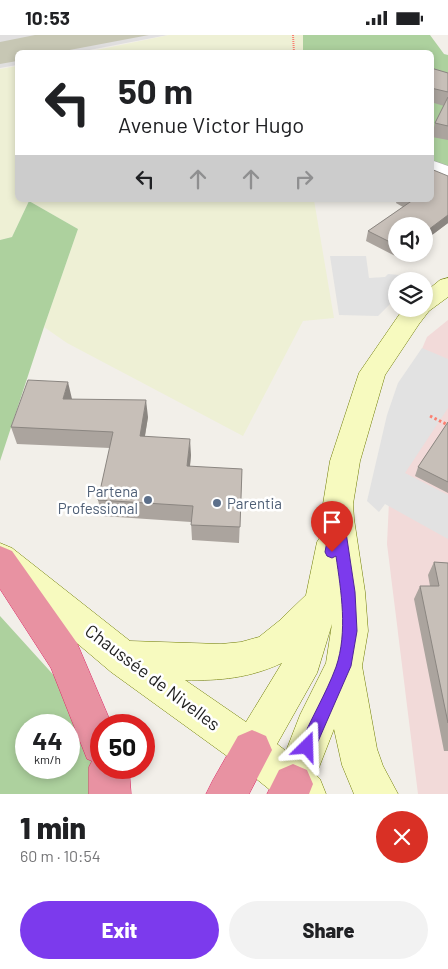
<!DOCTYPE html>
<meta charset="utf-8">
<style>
:root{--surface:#fff;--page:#f2f2f2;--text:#202124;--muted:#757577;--accent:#7c3aed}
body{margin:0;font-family:Barlow,sans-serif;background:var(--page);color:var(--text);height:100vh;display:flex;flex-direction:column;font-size:19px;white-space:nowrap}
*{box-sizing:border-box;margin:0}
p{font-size:16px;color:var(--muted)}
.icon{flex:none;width:28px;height:28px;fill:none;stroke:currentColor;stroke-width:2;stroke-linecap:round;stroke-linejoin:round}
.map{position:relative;height:759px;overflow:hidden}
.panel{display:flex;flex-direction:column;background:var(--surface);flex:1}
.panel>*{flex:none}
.guide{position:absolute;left:15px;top:15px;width:419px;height:152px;border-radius:8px;box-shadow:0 2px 8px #0003;background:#fff;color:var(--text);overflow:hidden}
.tools{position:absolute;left:388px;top:182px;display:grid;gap:10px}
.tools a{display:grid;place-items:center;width:45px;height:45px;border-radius:50%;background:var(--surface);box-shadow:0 2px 8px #0003;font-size:25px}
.speed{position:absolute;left:15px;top:679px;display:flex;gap:10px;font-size:25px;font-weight:700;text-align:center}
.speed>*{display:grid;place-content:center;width:65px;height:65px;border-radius:50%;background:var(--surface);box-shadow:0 2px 8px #0003;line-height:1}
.speed small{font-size:12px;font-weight:400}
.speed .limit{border:8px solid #d22;background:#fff;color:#111}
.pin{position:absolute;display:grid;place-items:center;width:42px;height:42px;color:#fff;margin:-51px -21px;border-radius:50% 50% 50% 0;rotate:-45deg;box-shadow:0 0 5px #0007}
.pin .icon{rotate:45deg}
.me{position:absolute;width:55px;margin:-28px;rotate:22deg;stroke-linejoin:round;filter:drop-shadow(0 0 4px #0008)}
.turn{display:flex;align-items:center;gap:18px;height:105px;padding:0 20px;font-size:22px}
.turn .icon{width:65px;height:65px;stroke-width:2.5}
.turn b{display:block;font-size:35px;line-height:42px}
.lanes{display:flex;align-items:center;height:48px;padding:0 20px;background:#0003;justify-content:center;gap:25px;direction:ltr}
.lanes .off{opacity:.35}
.round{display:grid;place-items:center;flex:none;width:52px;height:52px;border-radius:26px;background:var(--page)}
.headline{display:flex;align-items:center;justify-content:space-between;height:85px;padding:0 20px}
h1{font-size:30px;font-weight:800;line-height:38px}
.primary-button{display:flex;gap:10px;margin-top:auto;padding:10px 20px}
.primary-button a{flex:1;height:58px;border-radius:30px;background:var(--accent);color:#fff;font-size:20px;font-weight:800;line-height:58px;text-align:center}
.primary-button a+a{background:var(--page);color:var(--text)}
.status{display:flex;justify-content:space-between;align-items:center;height:35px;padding:0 25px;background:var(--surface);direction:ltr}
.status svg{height:14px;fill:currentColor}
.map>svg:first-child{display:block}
.residential{fill:#e0dfdf}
.commercial{fill:#f2dad9}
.construction{fill:#c7c7b4}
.farmland{fill:#eef0d5}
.forest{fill:#add19e;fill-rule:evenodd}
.parking{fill:#e2e2e2}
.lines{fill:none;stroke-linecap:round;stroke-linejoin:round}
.minor-casing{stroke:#a9a9a9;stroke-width:1}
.secondary-casing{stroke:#707d05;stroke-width:1}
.motorway-casing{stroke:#dc2a67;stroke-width:1}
.path-far1{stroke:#fa8072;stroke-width:2;stroke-dasharray:1 1;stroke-linecap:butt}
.path{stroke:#fa8072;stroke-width:3;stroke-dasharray:2.5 2.5;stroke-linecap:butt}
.minor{fill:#fff;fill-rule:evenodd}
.secondary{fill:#f7fabf;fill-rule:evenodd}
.motorway{fill:#e892a2;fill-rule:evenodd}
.wall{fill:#aba49e}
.shaded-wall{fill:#8b8681}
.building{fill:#c7bfb8;stroke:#8b8681}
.route{fill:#7c3aed;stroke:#51269a}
.service-dot{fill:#5c6f8a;stroke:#fff;stroke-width:2}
.labels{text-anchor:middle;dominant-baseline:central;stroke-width:5;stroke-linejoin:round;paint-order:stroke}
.service-label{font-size:15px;fill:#4e5e75;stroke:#fff;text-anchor:end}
.near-street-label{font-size:18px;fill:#222;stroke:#fff}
</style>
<div class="status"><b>10:53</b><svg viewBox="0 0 49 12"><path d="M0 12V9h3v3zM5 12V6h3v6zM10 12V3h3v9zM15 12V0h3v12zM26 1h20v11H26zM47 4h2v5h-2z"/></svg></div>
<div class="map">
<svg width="448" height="759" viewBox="0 0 448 759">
<rect width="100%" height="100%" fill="#f2efe9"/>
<path class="residential" d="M 0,0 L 168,0 L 79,17 L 18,18 L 17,30 L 0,33 Z"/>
<path class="commercial" d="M 448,285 L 448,759 L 418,759 L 387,509 L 393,382 L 427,302 Z"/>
<path class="construction" d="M 35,0 L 149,0 L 59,17 L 18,18 L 17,26 L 0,29 L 0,7 Z"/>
<path class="farmland" d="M 169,0 L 305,0 L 304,17 L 82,18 Z
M 17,31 L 18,165 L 314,165 L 334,283 L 303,286 L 243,401 L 67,308 L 44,292 L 78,194 L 29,166 L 12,202 L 0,205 L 0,34 Z"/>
<path class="forest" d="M 303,0 L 430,0 L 444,19 L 448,20 L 448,132 L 431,126 L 431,18 L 303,17 Z
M 29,166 L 78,194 L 44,292 L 0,426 L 0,205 L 12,202 Z
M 0,581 L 68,656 L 100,735 L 100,759 L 0,759 ZM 26,690 L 69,690 L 69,732 L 26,732 Z"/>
<path class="parking" d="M 330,221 L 366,221 L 369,243 L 385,242 L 388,239 L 400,240 L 402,246 L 396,246 L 396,255 L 388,256 L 393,266 L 378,281 L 339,280 Z
M 422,313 L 448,324 L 448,373 L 405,438 L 448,460 L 448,504 L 385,469 L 379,477 L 367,466 L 387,380 L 398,348 Z"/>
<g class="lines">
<g class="minor-casing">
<path id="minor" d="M 431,125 L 448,131 L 448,144 L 431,138 Z"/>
</g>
<g class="secondary-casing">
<path id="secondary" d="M 448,243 L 448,262 L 429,276 L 419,289 L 385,340 L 360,426 L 353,469 L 354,484 L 365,557 L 368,596 L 362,631 L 377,714 L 383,731 L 398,759 L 354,759 L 342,730 L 334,694 L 316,740 L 320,744 L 326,759 L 275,759 L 238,729 L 111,637 L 0,543 L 0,508 L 12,513 L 130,606 L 221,609 L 241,607 L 259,602 L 279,586 L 306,560 L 317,507 L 324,496 L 323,469 L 330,426 L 359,338 L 401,277 L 405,274 L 424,274 L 424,258 L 440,245 ZM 332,589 L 326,628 L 300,680 L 286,716 L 277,709 L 317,638 ZM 282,628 L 246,687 L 185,645 C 220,646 250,643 282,628 Z"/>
</g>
<g class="motorway-casing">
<path id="motorway" d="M 0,511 L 12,516 L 77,608 L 112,690 L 101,690 L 101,732 L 129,732 L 131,759 L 89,759 L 89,732 L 92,726 L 87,724 L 51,633 L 0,554 Z
M 252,695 L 266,701 L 272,715 L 249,759 L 206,759 L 213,745 L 238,701 Z
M 293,729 L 307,735 L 313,749 L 309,759 L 267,759 L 279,735 Z"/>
</g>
<path class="path-far1" d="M 293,0 L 294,18"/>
<path class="path" d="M 430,381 L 448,390"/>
<use href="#minor" class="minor"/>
<use href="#secondary" class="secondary"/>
<use href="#motorway" class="motorway"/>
</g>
<path class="wall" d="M 431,33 L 448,38 L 448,105 L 432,102 L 435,88 L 444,71 L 431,67 Z
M 448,141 L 448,188 L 424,206 L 396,191 L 396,219 L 407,219 L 401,224 L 366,206 L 368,196 L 403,172 L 396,168 L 397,165 L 431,165 Z
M 72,364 L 148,382 L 145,401 L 191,420 L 190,432 L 242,434 L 239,508 L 192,505 L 191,487 L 102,481 L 98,465 L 110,413 L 17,409 L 11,392 Z
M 448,387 L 448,458 L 415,441 L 418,432 Z
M 434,527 L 448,528 L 448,716 L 444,716 L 414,564 L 420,551 L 430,551 L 428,540 Z"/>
<path class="shaded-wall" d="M 448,180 L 448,188 L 424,206 L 424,198 Z
M 402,219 L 407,219 L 401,224 Z
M 68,347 L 72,364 L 63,364 Z
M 146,365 L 148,382 L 142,418 L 140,401 Z
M 190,404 L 191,420 L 188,448 L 187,431 Z"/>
<path class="building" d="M 431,33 L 448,38 L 448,57 L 431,53 Z
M 448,62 L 448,91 L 435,88 Z
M 431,134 L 448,141 L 448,180 L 424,198 L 424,191 L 396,191 L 396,210 L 368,196 L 413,165 L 431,165 Z
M 28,345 L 68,347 L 63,364 L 146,365 L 140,401 L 190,404 L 187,431 L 242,434 L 240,492 L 191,490 L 193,471 L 98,465 L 113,397 L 11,392 Z
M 448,387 L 448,447 L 418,432 Z
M 434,527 L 448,528 L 448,688 L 420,551 L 439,551 Z"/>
<path class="route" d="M 338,478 L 342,480 L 344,484 L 355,557 L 357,596 L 351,631 L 313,718 L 307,720 L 301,718 L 299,712 C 310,685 326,659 336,632 C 348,597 341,556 336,521 L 332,523 L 327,521 L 325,517 L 331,484 L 333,480 Z"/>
<g class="service-dot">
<circle cx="148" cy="465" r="5"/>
<circle cx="217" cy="468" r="5"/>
</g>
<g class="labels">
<g class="service-label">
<text x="138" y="456">Partena<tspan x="138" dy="17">Professional</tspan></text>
<text x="227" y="468" text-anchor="start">Parentia</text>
</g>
<g class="near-street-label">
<text transform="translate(153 642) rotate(37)">Chaussée de Nivelles</text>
</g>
</g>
</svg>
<div class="tools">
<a><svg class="icon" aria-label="sound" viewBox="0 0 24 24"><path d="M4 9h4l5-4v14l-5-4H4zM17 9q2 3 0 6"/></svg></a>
<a><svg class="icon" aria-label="layers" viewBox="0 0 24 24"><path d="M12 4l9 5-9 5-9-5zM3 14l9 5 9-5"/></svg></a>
</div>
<div class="speed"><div>44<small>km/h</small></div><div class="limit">50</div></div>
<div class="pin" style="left:332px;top:517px;background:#d93025"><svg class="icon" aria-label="arrive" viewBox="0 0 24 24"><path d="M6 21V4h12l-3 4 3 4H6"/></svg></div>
<svg class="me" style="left:307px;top:712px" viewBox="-20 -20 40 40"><path d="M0-17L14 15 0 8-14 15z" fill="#7c3aed" stroke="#fff" stroke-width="4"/></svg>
<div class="guide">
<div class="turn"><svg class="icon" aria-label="left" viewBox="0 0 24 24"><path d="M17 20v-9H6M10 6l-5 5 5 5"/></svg><div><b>50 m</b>Avenue Victor Hugo</div></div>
<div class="lanes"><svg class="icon" aria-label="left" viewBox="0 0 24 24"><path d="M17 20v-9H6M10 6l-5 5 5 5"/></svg><svg class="icon off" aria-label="ahead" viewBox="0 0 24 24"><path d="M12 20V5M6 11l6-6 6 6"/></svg><svg class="icon off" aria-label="ahead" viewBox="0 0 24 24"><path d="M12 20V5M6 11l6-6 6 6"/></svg><svg class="icon off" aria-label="right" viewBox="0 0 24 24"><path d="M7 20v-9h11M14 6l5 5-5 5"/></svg></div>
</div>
</div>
<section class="panel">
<div class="headline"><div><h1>1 min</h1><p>60 m · 10:54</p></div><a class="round" style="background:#d93025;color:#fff"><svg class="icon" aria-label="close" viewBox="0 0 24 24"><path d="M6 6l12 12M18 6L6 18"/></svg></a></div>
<div class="primary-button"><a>Exit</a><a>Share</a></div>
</section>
